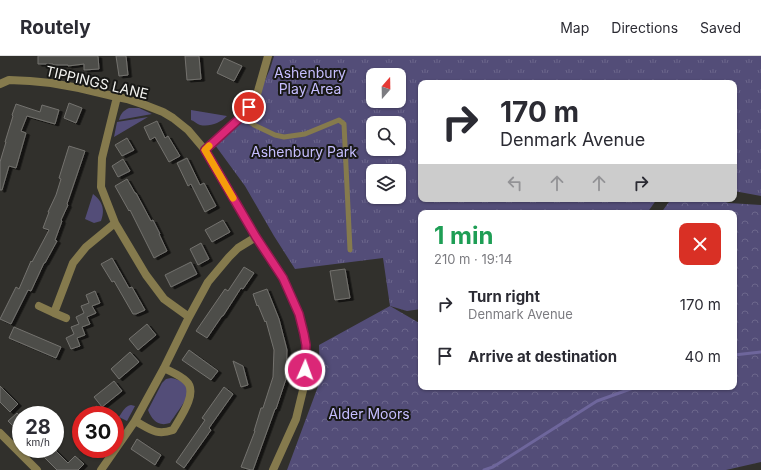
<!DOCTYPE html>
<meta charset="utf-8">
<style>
:root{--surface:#fff;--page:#f7f7f7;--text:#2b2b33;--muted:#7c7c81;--line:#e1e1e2}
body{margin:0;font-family:Inter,sans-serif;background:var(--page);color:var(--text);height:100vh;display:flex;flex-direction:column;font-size:15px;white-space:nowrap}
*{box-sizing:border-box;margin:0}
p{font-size:13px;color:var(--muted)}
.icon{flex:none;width:22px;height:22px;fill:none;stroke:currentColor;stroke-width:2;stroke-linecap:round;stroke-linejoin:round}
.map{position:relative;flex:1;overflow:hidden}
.details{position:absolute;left:418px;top:154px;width:319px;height:180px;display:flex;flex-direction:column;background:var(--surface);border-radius:8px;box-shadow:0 1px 3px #0004}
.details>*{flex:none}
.guide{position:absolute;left:418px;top:24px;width:319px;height:122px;border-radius:8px;box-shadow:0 1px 3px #0004;background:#fff;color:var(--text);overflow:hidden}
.needle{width:26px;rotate:20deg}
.fabs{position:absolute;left:366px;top:12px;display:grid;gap:8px}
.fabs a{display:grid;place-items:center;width:40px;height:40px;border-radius:8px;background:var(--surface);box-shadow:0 1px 3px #0004;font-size:20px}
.speed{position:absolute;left:12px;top:350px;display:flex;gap:8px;font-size:20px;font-weight:700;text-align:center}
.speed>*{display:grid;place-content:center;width:52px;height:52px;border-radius:50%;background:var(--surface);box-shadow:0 1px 3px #0004;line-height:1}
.speed small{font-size:10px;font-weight:400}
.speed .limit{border:6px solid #d22;background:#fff;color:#111}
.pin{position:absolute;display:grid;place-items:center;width:34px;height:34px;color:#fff;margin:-17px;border:2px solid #fff;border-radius:50%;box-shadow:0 1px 4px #0007}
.me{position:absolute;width:44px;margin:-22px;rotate:2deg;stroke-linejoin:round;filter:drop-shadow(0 0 3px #0008)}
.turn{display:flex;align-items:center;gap:14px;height:84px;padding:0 16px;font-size:18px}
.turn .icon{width:52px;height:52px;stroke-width:2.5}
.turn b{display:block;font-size:28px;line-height:34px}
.lanes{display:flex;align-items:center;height:38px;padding:0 16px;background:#0003;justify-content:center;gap:20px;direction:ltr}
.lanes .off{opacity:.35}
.round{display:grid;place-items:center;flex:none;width:42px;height:42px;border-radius:8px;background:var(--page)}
.headline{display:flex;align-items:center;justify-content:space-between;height:68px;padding:0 16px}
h1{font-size:24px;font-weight:700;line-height:30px;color:#1e9e55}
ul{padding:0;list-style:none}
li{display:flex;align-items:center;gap:12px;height:52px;padding:0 16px}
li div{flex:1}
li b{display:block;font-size:15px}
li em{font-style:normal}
header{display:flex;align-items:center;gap:24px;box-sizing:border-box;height:56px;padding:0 20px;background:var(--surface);border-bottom:1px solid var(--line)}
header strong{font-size:19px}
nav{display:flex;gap:22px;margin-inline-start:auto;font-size:14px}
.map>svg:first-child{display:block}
.grass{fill:#534d78}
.forest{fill:url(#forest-crowns)}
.park{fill:url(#park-tufts);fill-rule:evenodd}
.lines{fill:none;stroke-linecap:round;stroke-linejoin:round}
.stream{stroke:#6e669c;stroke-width:3}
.building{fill:#4e4d49;stroke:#73726e;filter:url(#shadow)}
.lane{stroke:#857a4d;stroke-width:5}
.street{stroke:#857a4d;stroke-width:8}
.route-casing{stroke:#8e194d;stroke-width:10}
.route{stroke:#db2777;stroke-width:7}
.slow{stroke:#f59e0b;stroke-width:7}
.labels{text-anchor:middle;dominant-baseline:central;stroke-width:4;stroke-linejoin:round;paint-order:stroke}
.park-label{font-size:14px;fill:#c6beff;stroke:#181816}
.street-label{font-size:14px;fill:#f3f3f0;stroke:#181816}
</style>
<header>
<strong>Routely</strong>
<nav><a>Map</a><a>Directions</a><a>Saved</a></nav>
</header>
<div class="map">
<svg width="761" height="414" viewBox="0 0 761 414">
<defs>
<pattern id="forest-crowns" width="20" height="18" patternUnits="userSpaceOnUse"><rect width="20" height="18" fill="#534d78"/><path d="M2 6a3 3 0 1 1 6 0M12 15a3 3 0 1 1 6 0" fill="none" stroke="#6c678c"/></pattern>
<pattern id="park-tufts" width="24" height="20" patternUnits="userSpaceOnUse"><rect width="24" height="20" fill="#534d78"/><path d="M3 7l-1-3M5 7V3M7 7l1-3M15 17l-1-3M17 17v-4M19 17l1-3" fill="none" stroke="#6c678c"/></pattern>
<filter id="shadow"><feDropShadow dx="3.5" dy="2" stdDeviation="0" flood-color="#0009"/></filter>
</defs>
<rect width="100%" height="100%" fill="#31302c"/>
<path class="grass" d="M 129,52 L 139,52 L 152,58 L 119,64 C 121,57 123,55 129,52 Z
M 191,54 L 227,60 C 220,67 210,71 200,69 C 197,68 194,65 191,64 Z
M 148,61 L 114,81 L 117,66 Z
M 93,138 C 103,146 105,153 101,165 L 94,167 L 85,163 Z
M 171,322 C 180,323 190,329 187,340 C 186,345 173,362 170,367 C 158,371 152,364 148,354 L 162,327 L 166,323 Z
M 131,349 L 135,350 L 127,365 L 119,361 C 123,355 125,350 131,349 Z"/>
<path class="forest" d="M 671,143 L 717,143 L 729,147 L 761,149 L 761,406 L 726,414 L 287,414 L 320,325 L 319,289 L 390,250 L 421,268 L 421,331 L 734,331 L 734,157 L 661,157 Z"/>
<path class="park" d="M 274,0 L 761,0 L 761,140 L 734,135 L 734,27 L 421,27 L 421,143 L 657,143 L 647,157 L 421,157 L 421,253 L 407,255 L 390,250 L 383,202 L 295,213 L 274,180 L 245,130 L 215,89 L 256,45 L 270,13 ZM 373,19 L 399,19 L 399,45 L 373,45 ZM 373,67 L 399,67 L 399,93 L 373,93 ZM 373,115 L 399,115 L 399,141 L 373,141 Z"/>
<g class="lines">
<path class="stream" d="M 734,299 L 761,296
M 484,414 L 493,411 L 597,345 L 636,331"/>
</g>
<path class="building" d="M 38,0 L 98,0 L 99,13 L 84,14 L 84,8 L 68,10 L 68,9 L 53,9 L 53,8 L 38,8 Z
M 116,0 L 126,0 L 128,19 L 119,20 Z
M 185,0 L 199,0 L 201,23 L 187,24 Z
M 224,2 L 242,10 L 234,25 L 217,17 Z
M 69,47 L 82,52 L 76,67 L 64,62 Z
M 16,48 L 40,56 L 42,49 L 59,54 L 55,68 L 27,60 L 21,75 L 26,77 L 16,112 L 9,110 L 2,134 L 0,134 L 0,106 L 6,86 L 5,86 L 13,60 L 12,59 Z
M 157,65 L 165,82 L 168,80 L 180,100 L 169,106 L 155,81 L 150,84 L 144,71 Z
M 127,82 L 134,94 L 122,100 L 115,89 Z
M 69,90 L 85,95 L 67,148 L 68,149 L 61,164 L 62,165 L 55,184 L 57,185 L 45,207 L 44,207 L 31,235 L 28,234 L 11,268 L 0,263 L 16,231 L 19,233 L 31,205 L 32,206 L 49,174 L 43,172 L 49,156 L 48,156 L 56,139 L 61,123 L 59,122 Z
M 187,102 L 200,129 L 204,127 L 216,150 L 205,156 L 191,128 L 188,130 L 177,107 Z
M 123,103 L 130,115 L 118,121 L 112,110 Z
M 127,123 L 135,137 L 136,137 L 151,165 L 153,164 L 160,178 L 159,178 L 167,195 L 154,202 L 130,154 L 129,155 L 115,130 Z
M 223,164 L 230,176 L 212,186 L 205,174 Z
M 201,187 L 209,203 L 198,209 L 190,193 Z
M 112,202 L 129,232 L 132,231 L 145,254 L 136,258 L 133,258 L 114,225 L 112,226 L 101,208 Z
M 191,206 L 197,218 L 171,231 L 165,219 Z
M 244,211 L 254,217 L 243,233 L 241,232 L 223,260 L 222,260 L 207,282 L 196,275 L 225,233 L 228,235 Z
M 345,213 L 350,242 L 335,244 L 330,215 Z
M 267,233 L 279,263 L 287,294 L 286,323 L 276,353 L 275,353 L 266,378 L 253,414 L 251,414 L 241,411 L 255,375 L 254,375 L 261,352 L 263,352 L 273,321 L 274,294 L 266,265 L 265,266 L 258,249 L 257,250 L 253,238 Z
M 95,235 L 100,247 L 92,250 L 96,257 L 87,261 L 90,268 L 82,271 L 85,279 L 77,282 L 80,290 L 71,293 L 66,282 L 74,278 L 71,271 L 79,268 L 76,261 L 84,257 L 81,250 L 89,247 L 86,239 Z
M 147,268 L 156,279 L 138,294 L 129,283 Z
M 14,271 L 61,291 L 56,302 L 9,282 Z
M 189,294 L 218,315 L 211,324 L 182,304 Z
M 130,296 L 139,306 L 119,323 L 111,313 Z
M 233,305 L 243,310 L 248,329 L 241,331 Z
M 114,325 L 122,335 L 102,351 L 94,341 Z
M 0,330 L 18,348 L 10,356 L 0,346 Z
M 224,331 L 233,338 L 209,372 L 211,374 L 184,412 L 176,406 L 205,364 L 202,362 Z
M 97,350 L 104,359 L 84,359 Z
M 17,357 L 21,361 L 21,378 L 8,365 Z
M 137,383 L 161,399 L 155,409 L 131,393 Z
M 36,393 L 54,393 L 68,407 L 75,400 L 84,408 L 78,414 L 57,414 Z"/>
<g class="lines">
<path class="lane" d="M 242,60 L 254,69 L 275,79 L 284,81 L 305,78 L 339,64 L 344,68 L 350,194"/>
<path class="street" d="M 0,28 L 9,24 L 30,25 L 51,27 L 79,32 L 117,41 L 127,43 L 145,49 L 163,56 L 173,62 L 188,74 L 205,94 L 256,181 L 283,222 L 299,258 L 304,278 L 306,289 L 305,326 L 296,363 L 273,414
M 117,41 L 102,102 L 101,131 L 115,167 L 146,219 L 164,243 L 189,261
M 205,94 L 242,60 L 256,42 L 268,0
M 39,250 L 54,257
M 66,262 L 54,257 L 73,207 L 86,191 L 115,167
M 135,365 C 150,373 156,380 173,374 C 180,362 199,336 186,325 C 180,319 171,316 164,312
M 0,377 L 37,414
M 101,414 L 135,365 L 164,312 L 189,261 L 208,226 L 229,201 L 238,192 L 256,181"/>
</g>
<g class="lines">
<g class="route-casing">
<path id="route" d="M 249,51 L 242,60 L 205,94 L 256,181 L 283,222 L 299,258 L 304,278 L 306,289 L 305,314"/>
</g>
<use href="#route" class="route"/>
<path class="slow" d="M 209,90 L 205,94 L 233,142"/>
</g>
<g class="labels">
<g class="park-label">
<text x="310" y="16">Ashenbury<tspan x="310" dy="16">Play Area</tspan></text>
<text x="304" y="95">Ashenbury Park</text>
<text x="369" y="357">Alder Moors</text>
</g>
<g class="street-label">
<text transform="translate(97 26) rotate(13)">TIPPINGS LANE</text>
</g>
</g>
</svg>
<div class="fabs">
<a><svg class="needle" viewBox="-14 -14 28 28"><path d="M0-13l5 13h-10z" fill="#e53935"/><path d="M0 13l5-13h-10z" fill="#7c7c81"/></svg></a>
<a><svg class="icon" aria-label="search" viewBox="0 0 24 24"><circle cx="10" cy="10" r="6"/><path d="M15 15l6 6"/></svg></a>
<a><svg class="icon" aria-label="layers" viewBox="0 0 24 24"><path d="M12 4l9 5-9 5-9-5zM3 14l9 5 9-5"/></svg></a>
</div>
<div class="speed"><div>28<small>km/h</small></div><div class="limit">30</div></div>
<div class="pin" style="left:249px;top:51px;background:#d93025"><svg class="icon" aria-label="arrive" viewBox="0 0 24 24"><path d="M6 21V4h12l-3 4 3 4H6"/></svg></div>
<svg class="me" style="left:305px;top:314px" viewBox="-20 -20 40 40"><circle r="17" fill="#db2777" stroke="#fff" stroke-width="3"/><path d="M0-11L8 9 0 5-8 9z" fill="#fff"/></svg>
<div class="guide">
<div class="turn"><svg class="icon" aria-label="right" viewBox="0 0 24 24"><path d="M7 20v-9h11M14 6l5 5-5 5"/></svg><div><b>170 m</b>Denmark Avenue</div></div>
<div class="lanes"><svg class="icon off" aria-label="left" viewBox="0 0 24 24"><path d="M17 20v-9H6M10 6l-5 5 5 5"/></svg><svg class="icon off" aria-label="ahead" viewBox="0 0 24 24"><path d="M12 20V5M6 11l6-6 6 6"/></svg><svg class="icon off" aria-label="ahead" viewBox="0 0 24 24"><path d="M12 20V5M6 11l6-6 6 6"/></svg><svg class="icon" aria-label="right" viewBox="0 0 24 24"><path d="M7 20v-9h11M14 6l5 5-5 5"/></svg></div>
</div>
<section class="details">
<div class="headline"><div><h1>1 min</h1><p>210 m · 19:14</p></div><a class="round" style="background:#d93025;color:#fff"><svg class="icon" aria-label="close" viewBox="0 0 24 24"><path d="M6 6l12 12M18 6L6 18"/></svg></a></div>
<ul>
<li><svg class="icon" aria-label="right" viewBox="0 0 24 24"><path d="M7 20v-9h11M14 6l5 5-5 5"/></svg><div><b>Turn right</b><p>Denmark Avenue</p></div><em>170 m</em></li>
<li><svg class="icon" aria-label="arrive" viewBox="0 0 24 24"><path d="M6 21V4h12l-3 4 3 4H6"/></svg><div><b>Arrive at destination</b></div><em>40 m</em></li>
</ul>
</section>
</div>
